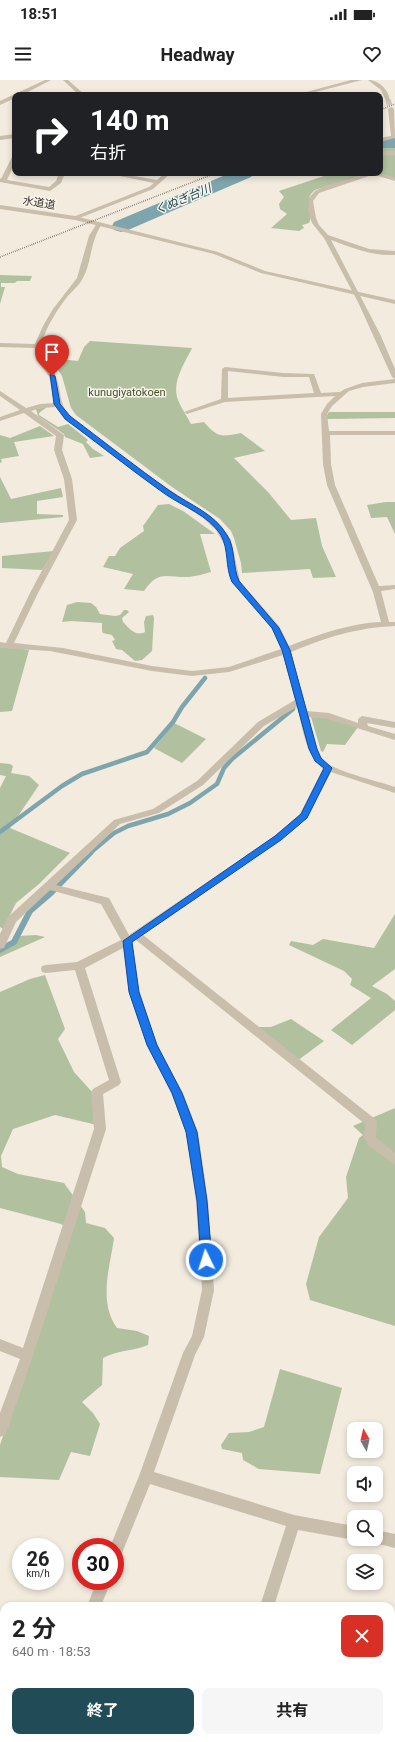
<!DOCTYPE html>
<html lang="ja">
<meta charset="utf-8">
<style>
:root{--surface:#fff;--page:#f6f6f6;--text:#222;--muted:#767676;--accent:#214c57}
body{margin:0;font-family:Roboto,"Noto Sans JP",sans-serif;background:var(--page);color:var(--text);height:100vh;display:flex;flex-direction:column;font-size:15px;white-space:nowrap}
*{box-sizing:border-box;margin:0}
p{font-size:13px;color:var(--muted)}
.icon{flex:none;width:22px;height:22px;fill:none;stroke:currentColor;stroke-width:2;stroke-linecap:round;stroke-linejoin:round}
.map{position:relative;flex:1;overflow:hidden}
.panel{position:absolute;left:0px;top:1522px;width:395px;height:140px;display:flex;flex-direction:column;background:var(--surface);border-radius:12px 12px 0 0;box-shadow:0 2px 6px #0003}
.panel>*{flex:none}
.banner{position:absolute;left:12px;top:12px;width:371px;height:84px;border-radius:8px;box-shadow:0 2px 6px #0003;background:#202124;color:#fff;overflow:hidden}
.needle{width:26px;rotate:352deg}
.controls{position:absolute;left:347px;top:1342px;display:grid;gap:8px}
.controls a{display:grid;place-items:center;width:36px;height:36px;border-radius:8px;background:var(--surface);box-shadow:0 2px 6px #0003;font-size:20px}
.speed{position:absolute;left:12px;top:1458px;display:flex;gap:8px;font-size:20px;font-weight:700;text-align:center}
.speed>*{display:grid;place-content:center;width:52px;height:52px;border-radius:50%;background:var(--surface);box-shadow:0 2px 6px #0003;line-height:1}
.speed small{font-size:10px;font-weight:400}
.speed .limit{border:6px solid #d22;background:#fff;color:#111}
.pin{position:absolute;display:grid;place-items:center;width:34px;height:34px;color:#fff;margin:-41px -17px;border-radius:50% 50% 50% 0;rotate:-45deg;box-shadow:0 0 4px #0007}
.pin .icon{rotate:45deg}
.me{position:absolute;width:44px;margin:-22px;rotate:356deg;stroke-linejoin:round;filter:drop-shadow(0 0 3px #0008)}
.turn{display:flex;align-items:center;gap:14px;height:84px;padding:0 12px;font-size:18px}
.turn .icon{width:52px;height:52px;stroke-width:2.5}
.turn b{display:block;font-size:28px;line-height:34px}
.round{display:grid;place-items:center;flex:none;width:42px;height:42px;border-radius:8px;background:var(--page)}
.summary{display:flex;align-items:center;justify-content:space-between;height:68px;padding:0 12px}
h1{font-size:24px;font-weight:700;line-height:30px}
.primary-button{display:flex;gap:8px;margin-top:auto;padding:8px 12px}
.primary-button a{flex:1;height:46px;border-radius:8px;background:var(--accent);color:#fff;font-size:16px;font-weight:700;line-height:46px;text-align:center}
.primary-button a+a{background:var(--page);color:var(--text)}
.status{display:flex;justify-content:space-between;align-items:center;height:28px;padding:0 20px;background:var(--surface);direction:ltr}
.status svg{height:11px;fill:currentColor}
header{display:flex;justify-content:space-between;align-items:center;height:52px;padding:0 12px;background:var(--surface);font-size:18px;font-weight:700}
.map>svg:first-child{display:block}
.green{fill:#b1c09f}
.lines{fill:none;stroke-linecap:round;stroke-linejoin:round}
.stream-far1{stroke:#7ea5ad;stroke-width:4.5}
.stream{stroke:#7ea5ad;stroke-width:6}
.river{fill:#7ea5ad;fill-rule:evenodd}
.minor-tunnel{stroke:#cdc6ba;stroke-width:5.5;stroke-dasharray:5.5 3;stroke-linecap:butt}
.minor{fill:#c9bdab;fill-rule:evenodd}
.tertiary{fill:#c9bdab;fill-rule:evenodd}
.rail{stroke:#37302a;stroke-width:1.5;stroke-dasharray:0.5 1.5;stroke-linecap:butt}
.route{fill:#1a73e8;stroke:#114b97}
.labels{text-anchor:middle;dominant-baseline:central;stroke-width:3;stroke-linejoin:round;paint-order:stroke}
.far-street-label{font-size:11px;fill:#37302a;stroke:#f9f4eb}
.far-park-label{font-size:11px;fill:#42542e;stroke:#f9f4eb}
.far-water-label{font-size:12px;font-style:italic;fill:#214c57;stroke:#f9f4eb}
</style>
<div class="status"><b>18:51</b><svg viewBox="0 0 49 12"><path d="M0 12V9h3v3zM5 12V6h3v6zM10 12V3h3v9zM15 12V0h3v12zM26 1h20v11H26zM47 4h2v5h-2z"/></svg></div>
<header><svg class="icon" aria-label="menu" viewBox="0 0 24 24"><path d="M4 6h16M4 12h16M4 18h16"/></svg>Headway<svg class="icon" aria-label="heart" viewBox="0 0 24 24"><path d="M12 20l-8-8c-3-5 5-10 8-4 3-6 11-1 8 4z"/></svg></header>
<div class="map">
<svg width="395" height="1662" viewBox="0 0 395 1662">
<rect width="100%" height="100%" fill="#f2ebde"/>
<path class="green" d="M 395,59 L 395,98 L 376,93 L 380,93 L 380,61 Z
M 333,93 L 348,93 L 360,96 L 315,110 C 302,120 315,131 309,143 L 302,145 L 304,148 L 299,151 L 271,148 L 287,134 L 280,129 L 279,124 L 284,117 L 279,111 Z
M 0,195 L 32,196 L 30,201 L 17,201 L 15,203 L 1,203 L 1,207 L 5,207 L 0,224 Z
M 90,261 L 192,268 C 185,283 171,302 178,320 C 181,328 187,336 191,344 L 204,342 C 218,358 221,357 241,353 L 265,371 L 234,378 L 268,412 L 291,440 L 316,438 L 322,466 L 336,497 L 313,498 L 310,489 L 242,493 L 241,483 L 234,458 L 231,451 L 220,439 L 172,407 L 76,335 L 71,328 L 62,296 L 50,278 L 78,281 L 84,267 Z
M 47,327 L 39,333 L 39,335 L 58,347 L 68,344 L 88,360 L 86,362 L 93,369 L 104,376 L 90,378 L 83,364 L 65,357 L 64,354 L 38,336 L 36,329 Z
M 329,332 L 395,332 L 395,338 L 327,339 L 327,335 Z
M 40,346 L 54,356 L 14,362 L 19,376 L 1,379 L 2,382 L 0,383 L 0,355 L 10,358 Z
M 0,397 L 11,419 L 61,408 L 63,417 L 37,421 L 37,434 L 63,435 L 63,437 L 0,443 Z
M 386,422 L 395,422 L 395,454 L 387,437 L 371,438 L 367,425 Z
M 169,424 L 183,431 L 215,454 L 200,454 L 211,492 C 203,494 197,496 189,497 C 167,498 159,489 144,511 L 124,509 L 133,494 L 103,487 L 109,476 L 115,476 L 120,468 L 144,451 L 143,446 L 158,425 Z
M 54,471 L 42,490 L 2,488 L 2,476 Z
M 77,522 L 91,523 L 96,527 L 100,534 L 115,536 L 120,535 L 124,530 L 127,530 L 129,532 L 122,538 L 123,542 C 129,548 135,557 145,552 L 144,542 L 146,536 L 153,535 L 154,538 L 152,571 L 142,580 L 135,581 L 122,570 L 116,569 L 112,561 L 115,560 L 112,555 L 103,553 L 102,551 L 102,543 L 71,541 L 62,542 L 67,525 Z
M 0,566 L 29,570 L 12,631 L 0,632 Z
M 311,637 L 329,638 L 358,647 L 345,665 L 327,664 L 323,672 L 321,671 Z
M 174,643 L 206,659 L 182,683 L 154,668 Z
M 0,683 L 10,684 L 13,686 L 11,693 L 29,696 L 39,705 L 10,748 L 70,773 L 39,804 L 16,823 L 3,849 L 0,847 L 0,708 L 6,696 L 0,695 Z
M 395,834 L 395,889 L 372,906 L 387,914 L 395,921 L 395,930 L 352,965 L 331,950 L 371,918 L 350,905 L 352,899 L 344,891 L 289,865 L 291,861 L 313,865 L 323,859 L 374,868 Z
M 36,855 L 45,857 L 0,877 L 0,872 L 15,863 L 19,856 Z
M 45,895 L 65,949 L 58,959 L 74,992 L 93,1013 L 97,1045 L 55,1035 L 13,1049 L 1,1076 L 2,1087 L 18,1094 L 64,1103 L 85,1132 L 86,1143 L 105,1148 L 114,1158 C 110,1187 98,1222 117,1248 L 137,1251 L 149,1256 L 148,1265 C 134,1271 117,1270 103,1278 L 102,1305 L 82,1322 L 93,1333 L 100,1344 L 90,1376 L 71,1372 L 59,1400 L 0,1397 L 0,1365 L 71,1150 L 61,1144 L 0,1128 L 0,912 L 30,899 Z
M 291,939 L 324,961 L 297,981 L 257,947 L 271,947 Z
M 395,1028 L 395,1246 L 310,1220 L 306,1204 L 319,1157 L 348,1118 L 346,1097 L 359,1058 L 363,1055 L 353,1046 Z
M 280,1289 L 342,1308 L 320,1394 L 259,1389 L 243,1380 L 242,1373 L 222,1369 L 221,1365 L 229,1353 L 249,1352 L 264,1347 Z
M 179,1658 L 284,1658 L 283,1662 L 177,1662 Z"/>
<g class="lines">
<path class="stream-far1" d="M 0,752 L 62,706 L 82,694 L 147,672 L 173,642 L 182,627 L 205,598
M 90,773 L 114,753 L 128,746 L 168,734 L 190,723 L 217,704 L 224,688 L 232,679 L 293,629"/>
<path class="stream" d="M 0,870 L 14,862 L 30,831 L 51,813 L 91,772"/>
<path class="river" d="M 380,58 L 395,58 L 395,68 L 380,68 Z
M 230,93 L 254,93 L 251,97 L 128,150 L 121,152 L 114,150 L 112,146 L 114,142 Z"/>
<path class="minor-tunnel" d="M 388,20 L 391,29"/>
<path class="minor" d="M 45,0 L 51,0 L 22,15 L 15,15 L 15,18 L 0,25 L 0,21 Z
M 63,0 L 68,0 L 85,15 L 79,15 Z
M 351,0 L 362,0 L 304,15 L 295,15 Z
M 368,0 C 379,0 389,10 390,21 L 386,21 L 381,10 Z
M 391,27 L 394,29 L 395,58 L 380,62 L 380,58 L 391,56 L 388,29 Z
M 15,54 L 15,58 L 0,60 L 0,56 Z
M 380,71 L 395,71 L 395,75 L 380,75 Z
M 15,75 L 15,82 L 7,100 L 49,107 L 56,101 L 59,93 L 65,93 L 61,103 L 50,111 L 0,102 L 0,98 L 1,99 L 12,77 Z
M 105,93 L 117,93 L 157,100 L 165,93 L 171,93 L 153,109 L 77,139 L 73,139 L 73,137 L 149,107 L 154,103 Z
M 361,93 L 369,96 L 319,113 L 313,121 L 316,138 L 319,145 L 328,155 L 369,169 L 395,171 L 395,175 C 372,176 352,168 331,160 L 380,254 L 395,289 L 395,303 L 363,307 L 349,311 L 332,326 L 327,334 L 329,351 L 395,351 L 395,355 L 330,355 L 331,384 L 335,405 L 379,506 L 395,505 L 395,509 L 381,511 L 389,542 L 395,542 L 395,546 C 355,548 327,557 291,572 L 307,631 L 329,633 L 358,643 L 358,639 L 362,636 L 395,642 L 395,648 L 367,643 L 368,646 L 395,654 L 395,660 L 328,639 L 309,637 C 312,649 314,669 322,679 C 332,691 378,701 395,707 L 395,713 L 331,692 L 307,738 L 281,760 L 143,855 L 375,1039 L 377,1042 L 376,1057 L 395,1073 L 395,1085 L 369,1066 L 364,1057 L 365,1044 L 136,860 L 132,862 L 139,912 L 157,965 L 183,1013 L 198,1052 L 208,1121 L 214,1210 L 204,1257 L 195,1275 L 154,1392 L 294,1435 L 354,1446 L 354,1459 L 356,1459 L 354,1460 L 298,1450 L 274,1526 L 260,1526 L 286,1446 L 150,1404 L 120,1478 L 115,1480 L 115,1467 L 110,1467 L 139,1396 L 183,1273 L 192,1256 L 202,1210 L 196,1121 L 186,1052 L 171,1013 L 147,965 L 129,912 L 123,868 L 85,888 L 121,1002 L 119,1005 L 103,1014 L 106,1049 L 33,1276 L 7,1351 L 5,1355 L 0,1357 L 0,1333 L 20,1279 L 0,1271 L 0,1259 L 23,1268 L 94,1049 L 91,1012 L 93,1009 L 109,1000 L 75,890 L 46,893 L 42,892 L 41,889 L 42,886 L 46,885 L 77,882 L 121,860 L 101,824 L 50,810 L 16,842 L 4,868 L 0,869 L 0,854 L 8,837 L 114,740 L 153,729 L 197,701 L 258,642 L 295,620 L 283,575 L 229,592 L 192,596 L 152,591 L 50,571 L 0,568 L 0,562 L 6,563 L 30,513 L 69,440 L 64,399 L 54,370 L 56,356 L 24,333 L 0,341 L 0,337 L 20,330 L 0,316 L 0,311 L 26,328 L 40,324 L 55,323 L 49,296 L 36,280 L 35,268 L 0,267 L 0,263 L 35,264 L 43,246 L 53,229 L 77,198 L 89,156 L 97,143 L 101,143 L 102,144 C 90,161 92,181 83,198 C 79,206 72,211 67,217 C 57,230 36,261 42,278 C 44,284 52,288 55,294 C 62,310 58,322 70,337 L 158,402 L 208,435 L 221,446 L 231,460 L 240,501 L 279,546 L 289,566 C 318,555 349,543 381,542 L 373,512 L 327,405 L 323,384 L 321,334 L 327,324 L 335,316 L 225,322 L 187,334 L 184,332 L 221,319 L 222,289 L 225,287 L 283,293 L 314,294 L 321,313 L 340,312 L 345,309 L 362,303 L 395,299 L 392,297 L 358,222 L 324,158 L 312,143 L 308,131 L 309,118 L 315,111 L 328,105 L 360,96 L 358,95 ZM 228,291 L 283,297 L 309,297 L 314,313 L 228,318 ZM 56,327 L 66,339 L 153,405 L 203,438 L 216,450 L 225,466 L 232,502 L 272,549 L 281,569 L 229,587 L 192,591 L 152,586 L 63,568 L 14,563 L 38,513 L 77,440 L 72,399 L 62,370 L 64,355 L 31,331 L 41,328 ZM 297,627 C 303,648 305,674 323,689 L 300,734 L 275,756 L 129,855 L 109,818 L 56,805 L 120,744 L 159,733 L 203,705 L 264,646 Z
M 368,93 L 378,93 L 395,97 L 395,101 Z
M 376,1450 L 395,1454 L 395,1468 L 371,1462 L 370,1459 L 376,1459 Z
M 97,1501 L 111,1501 L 101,1526 L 87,1526 Z
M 26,1658 L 42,1658 L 40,1662 L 24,1662 Z"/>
<path class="tertiary" d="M 0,125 L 75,136 L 218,172 L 265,191 L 395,220 L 395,224 L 261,193 L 214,174 L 75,140 L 0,129 Z"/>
<path class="rail" d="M 380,30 L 395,24
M 0,177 L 216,93"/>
</g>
<path class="route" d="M 50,294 L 55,296 L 60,324 L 70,336 C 103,361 136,387 170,411 C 190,425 214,433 227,455 C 236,469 232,486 239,501 L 279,548 L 290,570 L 317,669 L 321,678 L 332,688 L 307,738 L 281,760 L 132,862 L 139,912 L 157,965 L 182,1013 L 197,1052 L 207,1121 L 212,1180 L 210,1184 L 206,1185 L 202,1184 L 201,1180 L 197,1121 L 186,1052 L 172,1013 L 147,965 L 129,912 L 123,861 L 275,756 L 301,734 L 324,688 L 315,681 L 309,669 L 282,570 L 272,548 L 232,502 C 225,487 229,470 221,455 C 208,435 184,427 165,414 C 131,390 99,364 65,339 L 54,324 Z"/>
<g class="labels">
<g class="far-street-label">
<text transform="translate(39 123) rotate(9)">水道道</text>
</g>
<g class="far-park-label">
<text x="127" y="312">kunugiyatokoen</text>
</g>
<g class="far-water-label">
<text transform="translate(183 119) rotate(-23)">くぬぎ台川</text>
</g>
</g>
</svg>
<div class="controls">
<a><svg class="needle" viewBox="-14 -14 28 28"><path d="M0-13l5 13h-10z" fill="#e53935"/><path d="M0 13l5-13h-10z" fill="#767676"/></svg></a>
<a><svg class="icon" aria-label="sound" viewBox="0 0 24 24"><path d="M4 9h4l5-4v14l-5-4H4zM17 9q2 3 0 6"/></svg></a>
<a><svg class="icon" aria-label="search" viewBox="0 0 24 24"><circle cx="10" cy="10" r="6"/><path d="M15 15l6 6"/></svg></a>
<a><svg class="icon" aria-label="layers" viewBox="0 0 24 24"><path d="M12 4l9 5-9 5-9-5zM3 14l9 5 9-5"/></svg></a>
</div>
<div class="speed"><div>26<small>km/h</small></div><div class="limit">30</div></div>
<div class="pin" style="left:52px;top:296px;background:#d93025"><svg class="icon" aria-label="arrive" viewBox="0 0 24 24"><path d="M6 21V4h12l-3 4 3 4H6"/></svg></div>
<svg class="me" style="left:206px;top:1180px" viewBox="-20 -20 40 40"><circle r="17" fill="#1a73e8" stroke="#fff" stroke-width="3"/><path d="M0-11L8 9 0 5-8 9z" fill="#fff"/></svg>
<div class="banner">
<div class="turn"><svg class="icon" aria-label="right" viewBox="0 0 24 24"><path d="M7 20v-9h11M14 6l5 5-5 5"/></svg><div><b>140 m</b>右折</div></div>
</div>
<section class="panel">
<div class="summary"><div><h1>2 分</h1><p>640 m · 18:53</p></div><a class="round" style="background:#d93025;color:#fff"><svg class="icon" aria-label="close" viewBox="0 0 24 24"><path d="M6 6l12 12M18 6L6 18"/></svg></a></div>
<div class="primary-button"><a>終了</a><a>共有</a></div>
</section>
</div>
